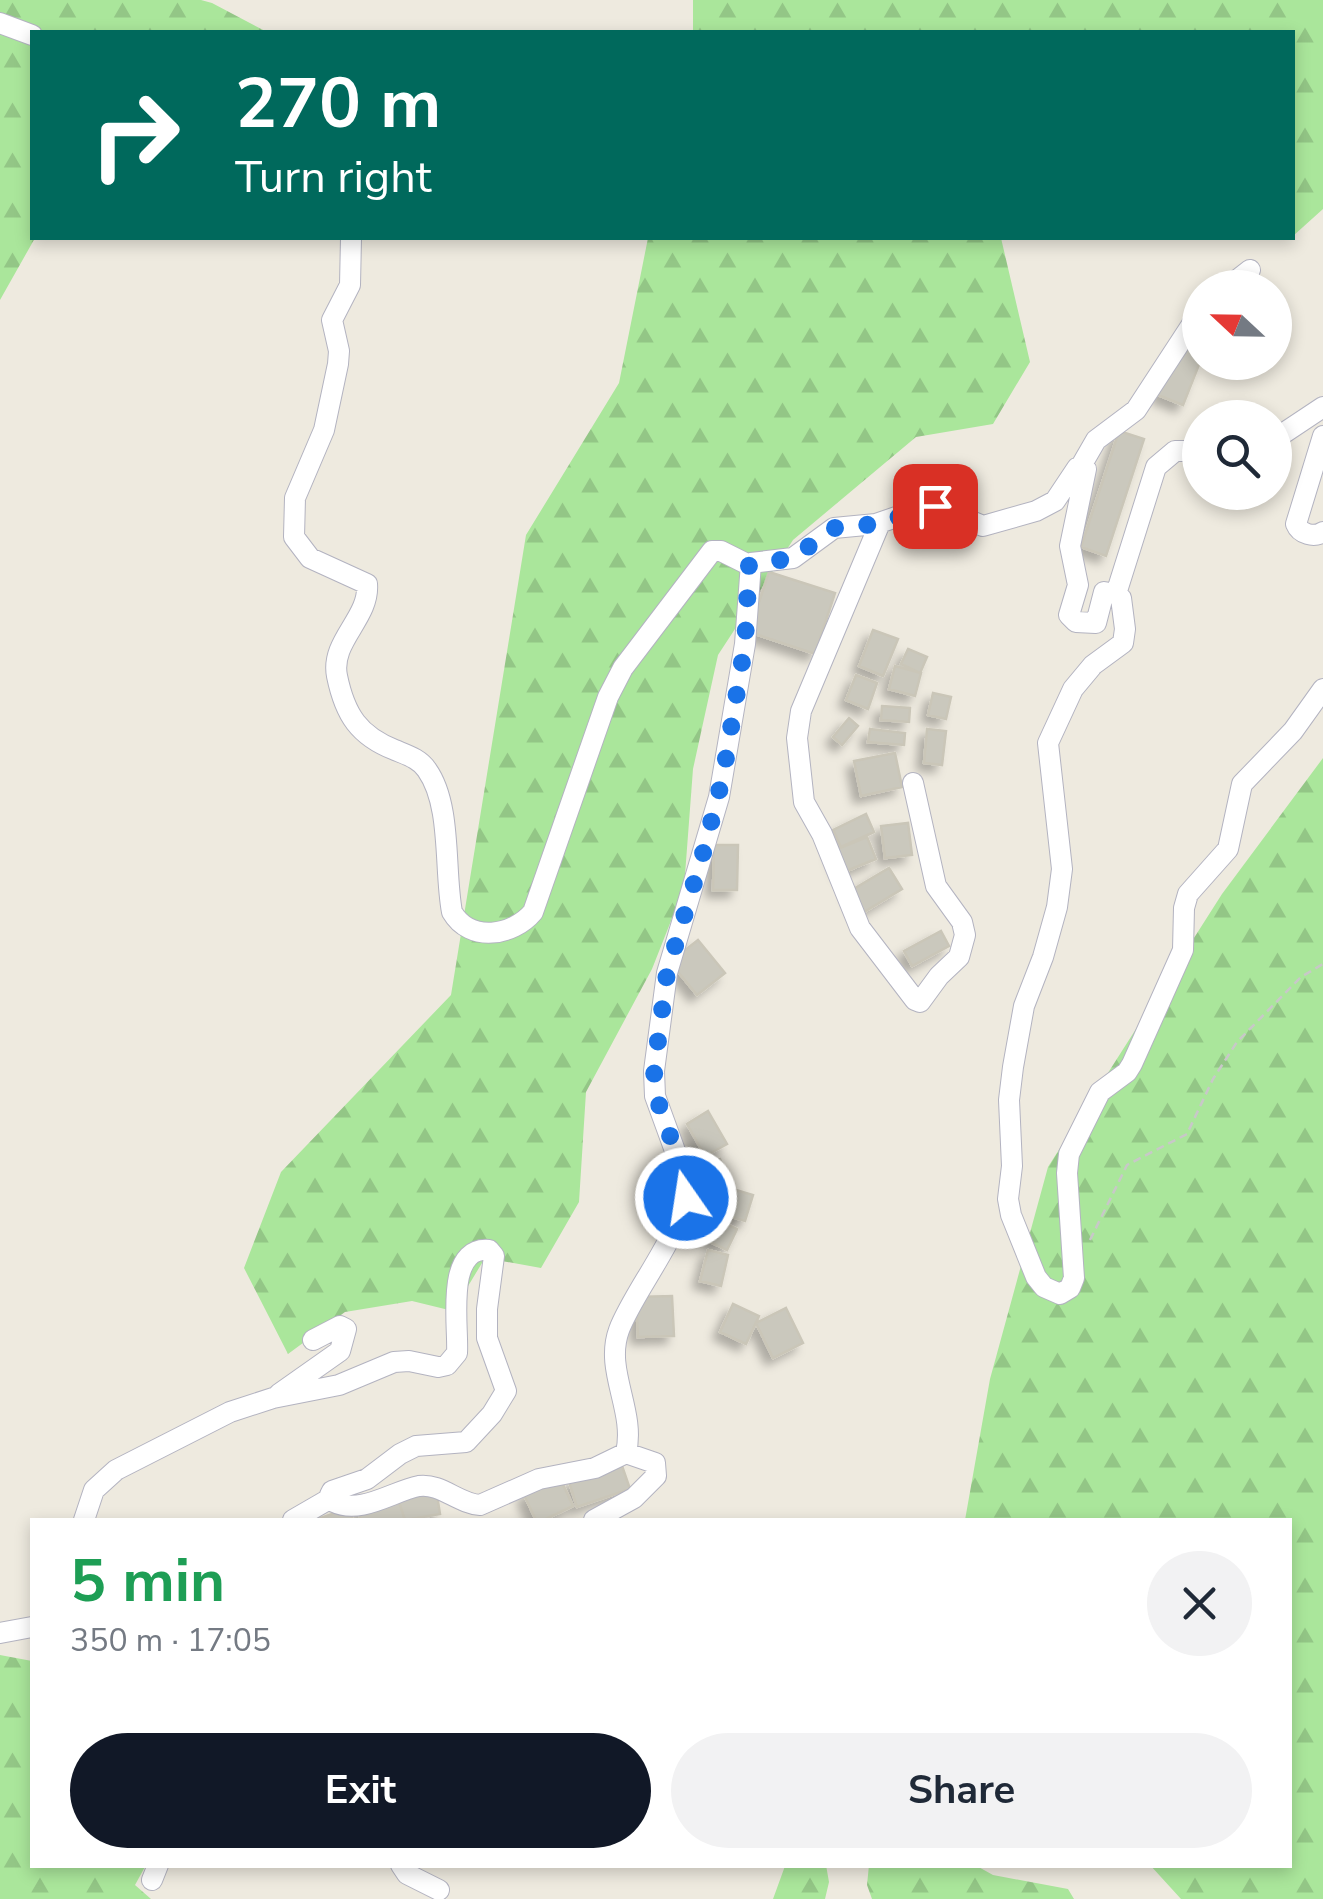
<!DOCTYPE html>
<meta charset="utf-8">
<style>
:root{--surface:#fff;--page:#f2f2f3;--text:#1f2937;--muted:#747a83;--accent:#111827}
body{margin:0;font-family:"Nunito Sans",sans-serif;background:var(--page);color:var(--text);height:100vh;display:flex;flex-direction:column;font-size:38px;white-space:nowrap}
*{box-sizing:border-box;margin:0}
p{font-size:32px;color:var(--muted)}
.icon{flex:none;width:55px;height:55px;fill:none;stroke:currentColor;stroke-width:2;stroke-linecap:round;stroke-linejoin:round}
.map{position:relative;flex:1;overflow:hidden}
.sheet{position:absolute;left:30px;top:1518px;width:1262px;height:350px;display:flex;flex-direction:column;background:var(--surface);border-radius:0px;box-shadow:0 5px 15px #0003}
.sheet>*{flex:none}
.top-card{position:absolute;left:30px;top:30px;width:1265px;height:210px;border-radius:0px;box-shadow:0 5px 15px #0003;background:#00695c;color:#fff;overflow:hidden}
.needle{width:65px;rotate:292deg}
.tools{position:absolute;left:1182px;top:270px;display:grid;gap:20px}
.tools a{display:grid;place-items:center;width:110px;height:110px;border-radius:50%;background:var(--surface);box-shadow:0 5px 15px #0003;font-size:50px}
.pin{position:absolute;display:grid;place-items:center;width:85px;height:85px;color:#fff;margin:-42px;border-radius:20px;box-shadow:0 5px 15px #0006}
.me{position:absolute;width:110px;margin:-55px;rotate:347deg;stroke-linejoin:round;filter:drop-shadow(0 0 8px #0008)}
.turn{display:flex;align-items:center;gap:35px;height:210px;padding:0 40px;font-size:45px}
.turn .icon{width:130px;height:130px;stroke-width:2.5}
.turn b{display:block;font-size:70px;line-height:85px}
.round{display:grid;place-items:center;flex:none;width:105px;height:105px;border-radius:52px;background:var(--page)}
.overview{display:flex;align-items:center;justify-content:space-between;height:170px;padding:0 40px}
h1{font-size:60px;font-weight:700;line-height:75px;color:#1e9e55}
.primary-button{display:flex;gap:20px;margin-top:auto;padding:20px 40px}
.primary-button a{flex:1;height:115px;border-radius:60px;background:var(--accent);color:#fff;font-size:40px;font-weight:700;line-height:115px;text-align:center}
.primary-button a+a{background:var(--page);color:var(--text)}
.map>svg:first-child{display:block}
.forest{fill:url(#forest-firs)}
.building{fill:#cac8bd;stroke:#cac6b8;stroke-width:2.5;filter:url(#shadow)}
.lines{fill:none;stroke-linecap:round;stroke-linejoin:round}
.minor-casing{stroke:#b3b3c0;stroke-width:22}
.path{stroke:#c8c8c8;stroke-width:2.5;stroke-dasharray:8 5;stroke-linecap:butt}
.minor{stroke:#fff;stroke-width:20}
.route{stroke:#1a73e8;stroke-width:18;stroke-dasharray:0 32.4}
</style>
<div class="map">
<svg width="1323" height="1899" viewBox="0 0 1323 1899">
<defs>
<pattern id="forest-firs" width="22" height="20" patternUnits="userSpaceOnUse" patternTransform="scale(2.5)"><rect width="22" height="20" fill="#aae69b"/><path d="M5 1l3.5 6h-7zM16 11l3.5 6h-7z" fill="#93c686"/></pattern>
<filter id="shadow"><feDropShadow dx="-7" dy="7" stdDeviation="5" flood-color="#0004"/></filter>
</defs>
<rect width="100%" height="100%" fill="#eeeadf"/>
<path class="forest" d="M 0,0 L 201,0 L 212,3 L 267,32 L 32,32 L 32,238 L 35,238 L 0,300 Z
M 693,0 L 1323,0 L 1323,209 L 1293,236 L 1292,32 L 693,32 Z
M 648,238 L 1001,238 L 1030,362 L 993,424 L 916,437 L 793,540 L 718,655 L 693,769 L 684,888 L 652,969 L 586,1092 L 579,1202 L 541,1268 L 485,1258 L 453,1311 L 412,1301 L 345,1312 L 288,1354 L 244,1268 L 281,1172 L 451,995 L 526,535 L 619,383 Z
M 1323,758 L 1323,1899 L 1181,1899 L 1150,1865 L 1290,1865 L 1290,1520 L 965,1520 L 990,1379 L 1048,1167 L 1222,894 Z
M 0,1655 L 32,1661 L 32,1865 L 146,1865 L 135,1885 L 151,1899 L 0,1899 Z
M 826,1865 L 829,1882 L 825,1899 L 773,1899 L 785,1866 Z
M 869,1865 L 975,1865 L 993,1875 L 1068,1889 L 1074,1899 L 872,1899 L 867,1885 Z"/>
<path class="building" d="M 1179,344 L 1200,353 L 1200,362 L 1183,405 L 1158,395 Z
M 1119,431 L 1144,439 L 1106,556 L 1081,547 Z
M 769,572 L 835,593 L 815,654 L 749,632 Z
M 873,630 L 898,639 L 883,676 L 859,666 Z
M 908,649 L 927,657 L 920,673 L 901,664 Z
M 895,666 L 921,673 L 915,696 L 889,689 Z
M 856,675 L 877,683 L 868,709 L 846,700 Z
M 933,693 L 951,697 L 946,719 L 928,715 Z
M 882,706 L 910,708 L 909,722 L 881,720 Z
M 849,718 L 858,726 L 842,745 L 833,737 Z
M 870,729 L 905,733 L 904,745 L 868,742 Z
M 927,729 L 946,731 L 942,765 L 924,763 Z
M 895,753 L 902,787 L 861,796 L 854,761 Z
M 866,814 L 874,832 L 841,847 L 833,830 Z
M 908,823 L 912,855 L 885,858 L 881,826 Z
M 867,837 L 876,859 L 844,872 L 835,850 Z
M 714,845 L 738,845 L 737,890 L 713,890 Z
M 889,868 L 902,889 L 864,912 L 852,890 Z
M 941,931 L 949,946 L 912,966 L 904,951 Z
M 698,940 L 725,973 L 697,995 L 670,962 Z
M 708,1111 L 727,1144 L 705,1156 L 687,1124 Z
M 720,1159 L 727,1177 L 705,1184 L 699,1167 Z
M 736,1190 L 753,1195 L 745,1221 L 728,1216 Z
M 720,1221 L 737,1229 L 727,1250 L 710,1242 Z
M 708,1250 L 728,1255 L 721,1286 L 700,1281 Z
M 672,1296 L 674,1336 L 638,1337 L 636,1297 Z
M 733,1304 L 759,1316 L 746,1344 L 720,1332 Z
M 786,1308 L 803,1343 L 773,1358 L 756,1323 Z
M 621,1463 L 630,1489 L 577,1507 L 569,1482 Z
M 560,1478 L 573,1506 L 544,1520 L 536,1520 L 524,1495 Z
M 436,1489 L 440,1514 L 405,1520 L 397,1496 Z
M 397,1496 L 405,1520 L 361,1520 L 358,1510 Z
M 349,1508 L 353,1520 L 318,1520 L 318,1519 Z"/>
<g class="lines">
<g class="minor-casing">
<path id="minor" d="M 0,23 L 32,35
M 351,238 L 350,285 L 332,320 L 339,351 L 338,364 L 324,430 L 295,498 L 294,537 L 310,558 L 367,584 C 370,618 330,641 337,676 C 345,715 359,736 395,750 C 407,755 420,759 427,770 C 452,805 444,870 452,912 C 470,943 513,936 533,912 L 608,697 L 623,668 L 712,551 L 721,551 L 749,565
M 1227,288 L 1250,270
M 1323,436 L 1296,524 C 1300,534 1314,538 1323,532
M 1275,439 L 1323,407
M 1081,466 L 1096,440 L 1136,410 L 1200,312
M 880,523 L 801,711 L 797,738 L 804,802 L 822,834 L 860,928 L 915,1000 L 920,1002 L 939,976 L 959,957 L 965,935 L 962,922 L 936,886 L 913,783
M 1116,594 L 1156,467 L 1175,451 L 1200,451
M 279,1394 L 340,1351 L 346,1329 L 340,1326 L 313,1340
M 84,1520 L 94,1490 L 116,1470 L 230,1412 L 273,1398 L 339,1385 L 394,1362 L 409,1361 L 438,1367 L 447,1365 L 457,1353 C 459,1327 444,1246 489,1250 L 494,1256 L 487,1309 L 487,1338 L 506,1391 L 492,1414 L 466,1442 L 416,1446 L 400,1454 L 367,1479 L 332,1491 L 330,1495 L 334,1502 C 361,1515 393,1491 419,1486 C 441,1483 459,1504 480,1505 L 539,1479 L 595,1468 L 626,1453 C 636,1410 604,1371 619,1330 C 634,1289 691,1223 686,1181 L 655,1096 L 654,1071 L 667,973 L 719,797 L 745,644 L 751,563 L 793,558 L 834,528 L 876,524 L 928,506 L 935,506 L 983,526 L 1036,511 L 1055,501 L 1077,468 L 1086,469 L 1070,546 L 1078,585 L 1069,615 L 1076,622 L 1096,623 L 1104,592 L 1116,594 L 1121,598 L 1125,629 L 1123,643 L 1093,665 L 1073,689 L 1048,743 L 1062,869 L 1057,907 L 1043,957 L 1024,1006 L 1013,1067 L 1009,1100 L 1012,1166 L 1008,1199 L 1011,1215 L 1036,1277 L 1044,1287 L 1060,1294 L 1070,1288 L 1074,1278 L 1067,1173 L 1069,1154 L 1100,1092 L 1127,1072 L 1132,1064 L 1183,950 L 1184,908 L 1188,894 L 1228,849 L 1242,784 L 1293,731 L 1323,689
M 293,1520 L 331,1498
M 594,1520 L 634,1498 L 656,1476 L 655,1463 L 626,1453
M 0,1633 L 32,1627
M 401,1865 L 407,1874 L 439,1890
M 152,1880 L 158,1865"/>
</g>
<path class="path" d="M 1090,1240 L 1127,1165 L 1187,1134 L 1213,1079 L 1237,1042 L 1301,977 L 1323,964"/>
<use href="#minor" class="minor"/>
</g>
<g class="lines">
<path class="route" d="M 686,1198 L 686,1181 L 656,1096 L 654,1071 L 667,973 L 704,850 L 723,776 L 745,644 L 749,565 L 793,558 L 834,528 L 876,524 L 935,506"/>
</g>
</svg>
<div class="tools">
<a><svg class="needle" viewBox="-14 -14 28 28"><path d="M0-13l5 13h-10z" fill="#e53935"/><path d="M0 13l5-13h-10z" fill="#747a83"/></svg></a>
<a><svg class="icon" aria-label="search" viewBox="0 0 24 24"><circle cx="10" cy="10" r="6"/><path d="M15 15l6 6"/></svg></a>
</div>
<div class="pin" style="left:935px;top:506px;background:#d93025"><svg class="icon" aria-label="arrive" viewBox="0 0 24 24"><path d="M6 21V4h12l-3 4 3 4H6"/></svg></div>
<svg class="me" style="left:686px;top:1198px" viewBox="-20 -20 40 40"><circle r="17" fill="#1a73e8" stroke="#fff" stroke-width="3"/><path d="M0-11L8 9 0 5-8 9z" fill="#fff"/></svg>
<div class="top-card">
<div class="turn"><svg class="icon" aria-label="right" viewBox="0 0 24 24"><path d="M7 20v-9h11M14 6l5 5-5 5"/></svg><div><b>270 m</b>Turn right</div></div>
</div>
<section class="sheet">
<div class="overview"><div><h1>5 min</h1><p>350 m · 17:05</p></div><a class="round"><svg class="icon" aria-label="close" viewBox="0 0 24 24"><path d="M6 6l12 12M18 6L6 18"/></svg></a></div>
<div class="primary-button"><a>Exit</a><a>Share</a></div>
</section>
</div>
